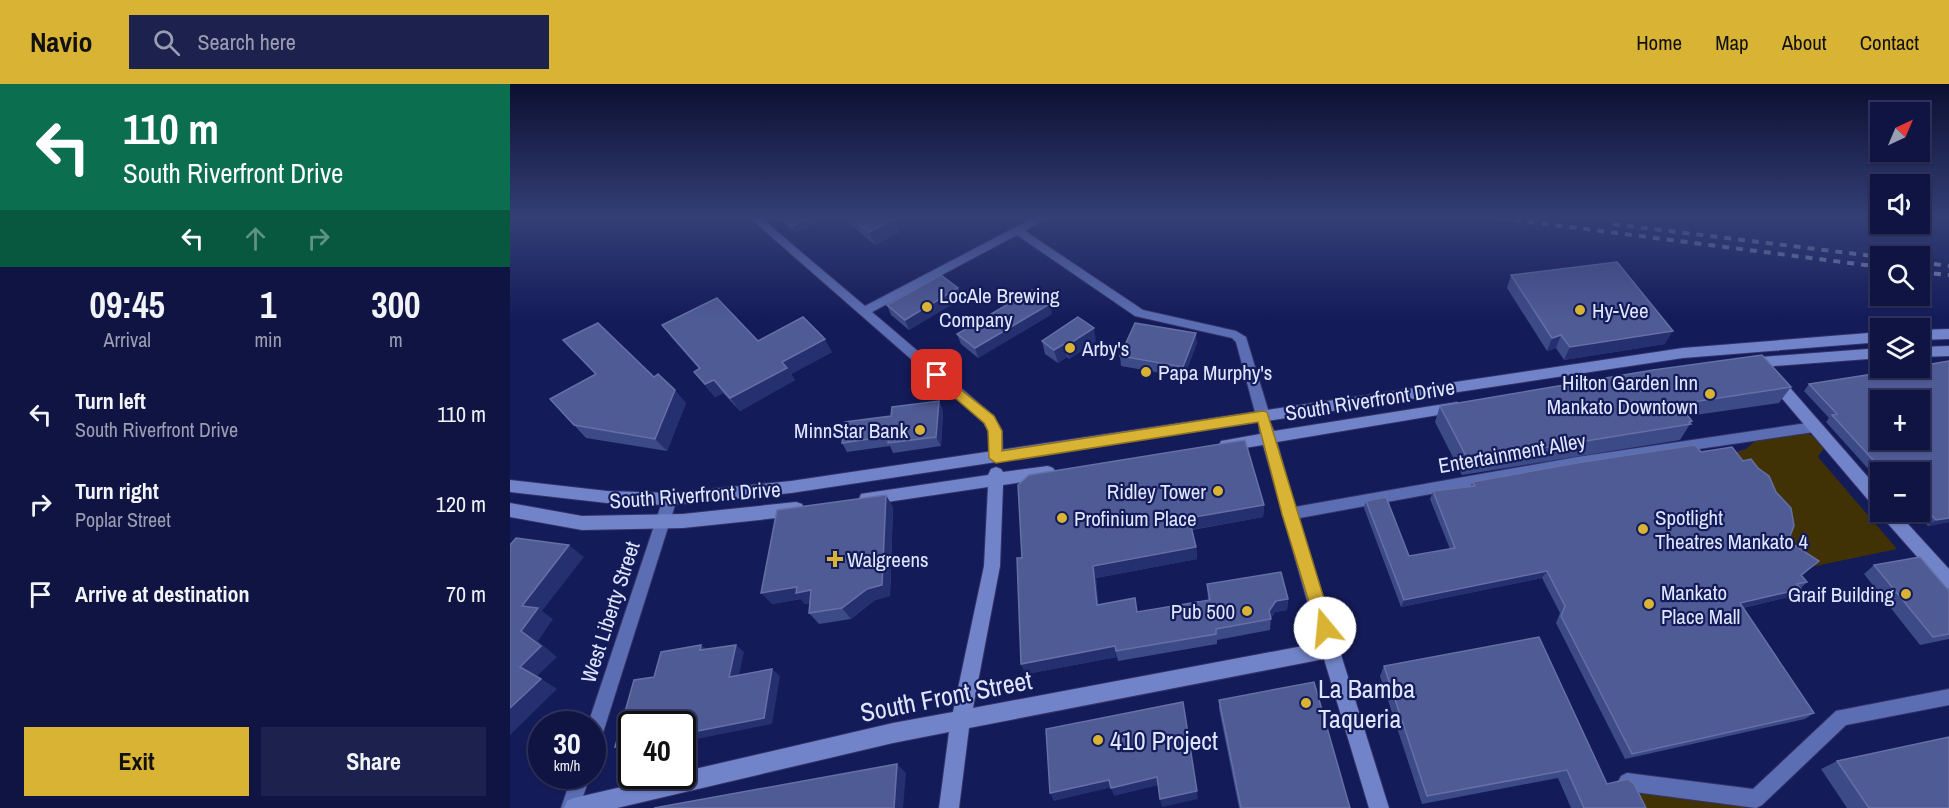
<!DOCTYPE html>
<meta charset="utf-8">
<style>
:root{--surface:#0f1443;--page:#1d214e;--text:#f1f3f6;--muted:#9b9eb2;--line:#2f335c;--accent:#d9b334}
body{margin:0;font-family:"Archivo Narrow",sans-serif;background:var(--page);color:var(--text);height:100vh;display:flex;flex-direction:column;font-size:22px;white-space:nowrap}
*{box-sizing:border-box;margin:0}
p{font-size:20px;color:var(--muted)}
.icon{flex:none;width:33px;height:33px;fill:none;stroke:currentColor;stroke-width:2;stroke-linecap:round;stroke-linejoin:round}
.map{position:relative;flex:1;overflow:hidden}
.drawer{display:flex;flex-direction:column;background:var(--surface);width:510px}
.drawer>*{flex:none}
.guide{background:#0b6e4f;color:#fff;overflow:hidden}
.needle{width:39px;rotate:44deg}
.buttons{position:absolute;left:1360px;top:18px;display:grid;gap:12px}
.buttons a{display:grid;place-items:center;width:60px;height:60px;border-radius:0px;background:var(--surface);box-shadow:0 2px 4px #0004,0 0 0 2px var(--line);font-size:30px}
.speed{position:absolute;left:18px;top:627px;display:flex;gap:12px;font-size:30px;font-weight:700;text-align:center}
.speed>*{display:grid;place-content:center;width:78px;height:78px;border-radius:50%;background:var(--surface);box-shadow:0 2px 4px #0004,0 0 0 2px var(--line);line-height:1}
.speed small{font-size:15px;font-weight:400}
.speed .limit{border:3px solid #111;border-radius:9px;background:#fff;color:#111}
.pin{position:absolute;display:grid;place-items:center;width:51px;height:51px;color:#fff;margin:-26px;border-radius:12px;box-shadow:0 3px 9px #0006}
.me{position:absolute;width:66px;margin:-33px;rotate:343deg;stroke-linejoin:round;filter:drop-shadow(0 0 4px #0008)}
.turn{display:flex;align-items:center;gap:21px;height:126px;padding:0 24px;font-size:27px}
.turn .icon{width:78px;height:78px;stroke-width:2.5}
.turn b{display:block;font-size:42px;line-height:51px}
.lanes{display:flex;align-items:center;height:57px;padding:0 24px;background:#0003;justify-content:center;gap:30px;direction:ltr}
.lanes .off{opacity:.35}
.eta{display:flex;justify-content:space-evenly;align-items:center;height:102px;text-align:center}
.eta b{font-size:36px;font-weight:800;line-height:42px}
.action{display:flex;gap:12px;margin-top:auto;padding:12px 24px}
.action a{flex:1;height:69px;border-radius:0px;background:var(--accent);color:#111;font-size:24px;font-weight:800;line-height:69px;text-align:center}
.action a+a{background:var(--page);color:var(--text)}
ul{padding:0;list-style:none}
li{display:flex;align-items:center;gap:18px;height:90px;padding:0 24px}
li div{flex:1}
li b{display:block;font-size:22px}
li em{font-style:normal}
header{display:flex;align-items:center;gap:36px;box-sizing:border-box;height:84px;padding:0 30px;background:var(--accent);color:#111}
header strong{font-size:28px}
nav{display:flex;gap:33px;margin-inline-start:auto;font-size:21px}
.search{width:420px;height:54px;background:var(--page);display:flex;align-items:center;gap:15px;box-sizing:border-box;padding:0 21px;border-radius:0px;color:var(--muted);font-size:22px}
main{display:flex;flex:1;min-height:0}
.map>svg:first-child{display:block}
.green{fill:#403204}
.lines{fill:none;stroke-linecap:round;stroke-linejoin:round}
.street-casing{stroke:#353367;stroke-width:2}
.secondary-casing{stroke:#353367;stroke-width:2}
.street{fill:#5c6eb3;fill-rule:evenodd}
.secondary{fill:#7284c9;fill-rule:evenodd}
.rail{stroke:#838ab3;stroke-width:4;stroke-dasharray:7 7;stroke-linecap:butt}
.wall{fill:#3d4a88;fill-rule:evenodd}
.shaded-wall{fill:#253070}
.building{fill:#4f5b95;stroke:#6570a5;stroke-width:1.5;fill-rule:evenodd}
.route{fill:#d9b334;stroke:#8d7422;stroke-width:1.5}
.poi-dot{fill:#d9b334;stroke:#141b59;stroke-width:2}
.labels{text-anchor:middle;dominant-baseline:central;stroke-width:4.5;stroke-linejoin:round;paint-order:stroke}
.poi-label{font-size:21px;fill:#dfe6fe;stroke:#141b59;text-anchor:start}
.street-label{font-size:21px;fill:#dfe6fe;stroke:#141b59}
.near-poi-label{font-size:26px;fill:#dfe6fe;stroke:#141b59;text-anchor:start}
.near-street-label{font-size:26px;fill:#dfe6fe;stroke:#141b59}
</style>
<header>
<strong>Navio</strong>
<div class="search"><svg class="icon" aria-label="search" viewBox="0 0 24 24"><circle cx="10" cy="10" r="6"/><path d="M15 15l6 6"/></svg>Search here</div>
<nav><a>Home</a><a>Map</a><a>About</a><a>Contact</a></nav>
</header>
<main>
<section class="drawer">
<div class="guide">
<div class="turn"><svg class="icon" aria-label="left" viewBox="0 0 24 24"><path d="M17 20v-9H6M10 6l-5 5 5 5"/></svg><div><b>110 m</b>South Riverfront Drive</div></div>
<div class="lanes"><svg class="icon" aria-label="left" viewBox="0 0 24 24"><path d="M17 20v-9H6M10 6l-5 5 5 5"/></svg><svg class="icon off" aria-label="ahead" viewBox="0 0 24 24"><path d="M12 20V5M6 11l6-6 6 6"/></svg><svg class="icon off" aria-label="right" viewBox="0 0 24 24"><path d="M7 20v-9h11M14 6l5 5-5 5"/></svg></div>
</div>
<div class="eta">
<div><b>09:45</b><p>Arrival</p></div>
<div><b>1</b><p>min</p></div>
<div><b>300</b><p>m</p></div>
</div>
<ul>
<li><svg class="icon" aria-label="left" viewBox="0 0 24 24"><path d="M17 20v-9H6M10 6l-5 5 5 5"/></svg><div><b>Turn left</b><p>South Riverfront Drive</p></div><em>110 m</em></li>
<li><svg class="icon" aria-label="right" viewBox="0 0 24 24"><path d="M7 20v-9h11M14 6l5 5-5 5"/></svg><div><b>Turn right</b><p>Poplar Street</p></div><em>120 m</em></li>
<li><svg class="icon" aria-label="arrive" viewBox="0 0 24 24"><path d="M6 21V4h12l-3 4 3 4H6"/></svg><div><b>Arrive at destination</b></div><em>70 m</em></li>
</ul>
<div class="action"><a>Exit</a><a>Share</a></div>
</section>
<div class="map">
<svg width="1439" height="724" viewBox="0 0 1439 724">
<rect width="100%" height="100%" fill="#141b59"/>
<path class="green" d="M 1296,348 L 1306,354 L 1314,364 L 1308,373 L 1387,465 L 1301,483 C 1294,475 1282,467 1280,456 C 1278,447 1281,440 1277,431 L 1226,368 L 1236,365 L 1245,357 Z
M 1119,702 L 1227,720 L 1236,724 L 1121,724 Z"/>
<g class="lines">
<g class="street-casing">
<path id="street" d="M 240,134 L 251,134 L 355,222 L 523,134 L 536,134 L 515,147 L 633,226 L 726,247 L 736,253 L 760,332 L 753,337 L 746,332 L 726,258 L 722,254 L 625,232 L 507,151 L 362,228 L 484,332 L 492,347 L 493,374 L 491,378 L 481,378 L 478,347 L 474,339 Z
M 1304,338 L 1311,343 L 1304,348 L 1067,383 L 779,436 L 774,434 L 772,430 L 774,426 L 779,424 L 1067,373 Z
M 160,409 L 165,411 L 167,415 L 91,655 L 88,661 L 82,664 L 82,640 L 78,640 L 153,415 L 155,411 Z
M 1439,605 L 1439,621 L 1336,641 L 1252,721 L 1246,724 L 1117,707 L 1111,704 L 1108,698 L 1111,692 L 1117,689 L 1243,705 L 1326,627 Z
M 62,692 L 80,692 L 69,724 L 51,724 Z"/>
</g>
<g class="secondary-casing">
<path id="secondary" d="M 1439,245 L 1439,255 L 1410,256 L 1410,246 Z
M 1371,248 L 1371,258 L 1173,274 L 281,409 L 160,421 L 97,419 L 0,408 L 0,396 L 97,407 L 160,409 L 281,397 L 1173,264 Z
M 1439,262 L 1439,272 L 1410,273 L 1410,263 Z
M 1371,264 L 1371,274 L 1238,284 L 1231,279 L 1238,274 Z
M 1263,289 L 1268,290 L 1371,408 L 1371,426 L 1365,424 L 1258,298 L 1256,294 Z
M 947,318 L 954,323 L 952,327 L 767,358 L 787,430 L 879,724 L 859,724 L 814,575 L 459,644 L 449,724 L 429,724 L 439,648 L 383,659 L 107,724 L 54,724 L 57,717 L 64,714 L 159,692 L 172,692 L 172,688 L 383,639 L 443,628 L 474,482 L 478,403 L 357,421 L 351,420 L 349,415 L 351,410 L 357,409 L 478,391 L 481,385 L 486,383 L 491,385 L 493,388 L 538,382 L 543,384 L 546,388 L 543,392 L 538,394 L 493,401 L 490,482 L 463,624 L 809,559 L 753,361 L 716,367 L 711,365 L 709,361 L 711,357 L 750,350 L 749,344 L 751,340 L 761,340 L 764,347 Z
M 286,418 L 292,420 L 294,425 L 292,430 L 286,432 L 173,444 L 72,446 L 0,433 L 0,419 L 72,432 L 173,430 Z
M 1371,426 L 1387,428 L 1439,485 L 1439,505 L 1433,502 L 1372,433 Z"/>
</g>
<use href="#street" class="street"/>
<use href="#secondary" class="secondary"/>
<path class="rail" d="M 990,134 L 1371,183
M 1103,140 L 1371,173
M 1410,178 L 1439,182
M 1410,188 L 1439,191"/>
</g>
<path class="wall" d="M 269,134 L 313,134 L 314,135 L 286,149 L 270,136 Z
M 332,134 L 384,134 L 383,134 L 385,135 L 390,148 L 365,161 Z
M 1001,191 L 1155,260 L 1054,276 L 1046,264 L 1037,267 L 997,204 Z
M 448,204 L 452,214 L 399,246 L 381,231 L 377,221 Z
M 542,230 L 468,274 L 451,260 L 447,250 Z
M 152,241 L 248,257 L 322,268 L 281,290 L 285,296 L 230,327 L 213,309 L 205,313 L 184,288 L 189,285 L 162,254 Z
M 53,256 L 144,293 L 176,319 L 157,367 L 76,354 L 64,341 L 85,290 Z
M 532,257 L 586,257 L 559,275 L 557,273 L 548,279 L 535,270 Z
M 687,259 L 674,293 L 611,282 L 610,272 Z
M 1439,277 L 1439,438 L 1418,442 L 1405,428 L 1410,428 L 1410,388 L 1371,388 L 1371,399 L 1316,338 L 1319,334 L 1294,307 L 1299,300 L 1401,284 L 1410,284 L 1410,282 ZM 1371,316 L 1410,316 L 1410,356 L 1371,356 Z
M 1281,303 L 1269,319 L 1178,332 L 1182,337 L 1170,356 L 952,391 L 925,338 L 930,322 Z
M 429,317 L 433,327 L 431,362 L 383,369 L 380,362 L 337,368 L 332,359 L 381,332 Z
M 1191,368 L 1278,457 L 1309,477 L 1292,492 L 1297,498 L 1283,512 L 1233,524 L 1304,629 L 1295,635 L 1115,675 L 1046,539 L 1050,529 L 1032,494 L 891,523 L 854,424 L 856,417 L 899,472 L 940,465 L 920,415 L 923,407 L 961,402 L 962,398 Z
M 754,421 L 753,433 L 682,446 L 686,463 L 687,475 L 586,494 L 588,520 L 628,528 L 698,516 L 697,500 L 778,515 L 777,526 L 765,528 L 761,534 L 760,546 L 707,556 L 707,560 L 608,577 L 607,573 L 516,590 L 511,580 L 507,474 Z
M 383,423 L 380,512 L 365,516 L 341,535 L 309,540 L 299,529 L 300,519 L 295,520 L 291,515 L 262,520 Z
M 1364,481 L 1439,507 L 1439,555 L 1410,561 L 1354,490 Z
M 874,582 L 1097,700 L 1136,724 L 1061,724 L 1048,694 L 912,720 L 870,592 Z
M 709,616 L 840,724 L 729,724 L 709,625 Z
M 1327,677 L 1439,724 L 1337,724 L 1311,685 Z"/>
<path class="shaded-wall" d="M 300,134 L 313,134 L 314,135 L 286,149 L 282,142 Z
M 385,135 L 390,148 L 365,161 L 359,148 Z
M 448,204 L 452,214 L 399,246 L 395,236 Z
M 540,220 L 542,230 L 468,274 L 465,264 Z
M 584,244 L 586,257 L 559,275 L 556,262 Z
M 1163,247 L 1155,260 L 1054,276 L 1060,263 Z
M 686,249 L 687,259 L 674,293 L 673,283 Z
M 1051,251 L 1046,264 L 1037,267 L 1042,254 Z
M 315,255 L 322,268 L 281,290 L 285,296 L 230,327 L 220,314 L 272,278 Z
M 554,260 L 557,273 L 548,279 L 544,266 Z
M 204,296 L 213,309 L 205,313 L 195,300 Z
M 165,306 L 176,319 L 157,367 L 145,355 Z
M 429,317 L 433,327 L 431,362 L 426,353 Z
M 376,411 L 383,423 L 380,512 L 365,516 L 341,535 L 332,524 L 357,505 Z
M 754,421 L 753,433 L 680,446 L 679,434 Z
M 1439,434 L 1439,438 L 1418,442 L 1426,436 Z
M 59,461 L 74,473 L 32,527 L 43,535 L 28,557 L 47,573 L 27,592 L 47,605 L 0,651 L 0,624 L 10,583 L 12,522 Z
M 686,463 L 687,475 L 586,494 L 590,532 L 587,521 L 583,482 Z
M 1037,487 L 1032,494 L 891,523 L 894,516 Z
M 287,503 L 301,506 L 311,517 L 295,520 L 291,515 L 262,520 L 251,509 Z
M 1291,505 L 1283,512 L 1222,526 L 1230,519 Z
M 778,515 L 777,526 L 765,528 L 760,535 L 759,527 L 766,517 Z
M 191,561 L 200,568 L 190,566 Z
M 226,561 L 234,568 L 227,600 L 219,593 Z
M 605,562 L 607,573 L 516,590 L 511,580 Z
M 262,585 L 270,592 L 262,640 L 172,658 L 172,650 Z
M 122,660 L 122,668 L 116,669 L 105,663 Z
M 387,680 L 396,689 L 393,724 L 384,724 Z
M 647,693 L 649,701 L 604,712 L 601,704 Z
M 599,696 L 603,703 L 544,717 L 540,709 Z
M 687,707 L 688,715 L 652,723 L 650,715 Z"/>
<path class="building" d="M 272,134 L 300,134 L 282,142 Z
M 342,134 L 383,134 L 385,135 L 359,148 Z
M 1107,178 L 1163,247 L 1060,263 L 1051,251 L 1042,254 L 1001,191 Z
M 431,191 L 448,204 L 395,236 L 377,221 Z
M 522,206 L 540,220 L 465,264 L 447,250 Z
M 207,214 L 248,257 L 293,233 L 315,255 L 272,278 L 277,284 L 220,314 L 204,296 L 195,300 L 184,288 L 190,284 L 152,241 Z
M 568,233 L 584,244 L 556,262 L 554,260 L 544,266 L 532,257 Z
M 88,239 L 144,293 L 148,290 L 165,306 L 145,355 L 64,341 L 40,315 L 86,290 L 53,256 Z
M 625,239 L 686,249 L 673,283 L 610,272 Z
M 1252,271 L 1281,303 L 1169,320 L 1182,337 L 1179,338 L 1181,340 L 958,376 L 930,322 L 1143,286 Z
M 1439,277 L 1439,434 L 1426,436 L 1410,419 L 1410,388 L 1374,388 L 1322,331 L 1327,330 L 1299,300 L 1401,284 L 1410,284 L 1410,282 ZM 1371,316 L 1410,316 L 1410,356 L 1371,356 Z
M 429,317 L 426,353 L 378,359 L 379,352 L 332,359 L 335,338 L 381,332 L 382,323 Z
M 735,356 L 754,421 L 679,434 L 686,463 L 583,482 L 587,521 L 625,514 L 627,528 L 700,516 L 697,500 L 771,488 L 778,515 L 766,517 L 759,527 L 761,535 L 706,545 L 706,550 L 606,567 L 605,562 L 511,580 L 507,474 L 512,474 L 508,401 L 519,391 Z
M 1185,361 L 1191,368 L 1222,363 L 1233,377 L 1241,375 L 1248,384 L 1259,392 L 1266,408 L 1281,424 L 1284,442 L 1278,457 L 1309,477 L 1291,491 L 1297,498 L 1287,500 L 1291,505 L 1230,519 L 1304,629 L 1122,670 L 1051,532 L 1055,522 L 1037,487 L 894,516 L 856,417 L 876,413 L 899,472 L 945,464 L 923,407 L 965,402 L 962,398 L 1072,378 Z
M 376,411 L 372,501 L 357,505 L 332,524 L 299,529 L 301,506 L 286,509 L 287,503 L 251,509 L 267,426 Z
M 6,454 L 59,461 L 12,522 L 28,524 L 11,547 L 31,562 L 10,583 L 31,595 L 0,624 L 0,461 Z
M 1410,473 L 1439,507 L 1439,550 L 1423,553 L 1364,481 Z
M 1029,553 L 1097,700 L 1118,695 L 1124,700 L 1136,724 L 1074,724 L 1057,686 L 917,712 L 874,582 Z
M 191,561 L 190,566 L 226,561 L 219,593 L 262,585 L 254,634 L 172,650 L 172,640 L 122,640 L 122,660 L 105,663 L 124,596 L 144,593 L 151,568 Z
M 804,598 L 840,724 L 731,724 L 709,616 Z
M 673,618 L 687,707 L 650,715 L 647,693 L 601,704 L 599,696 L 540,709 L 536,645 Z
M 1439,653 L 1439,724 L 1359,724 L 1327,677 Z
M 387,680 L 384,724 L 144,724 Z"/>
<linearGradient id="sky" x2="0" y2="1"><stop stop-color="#0b0f31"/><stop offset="0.57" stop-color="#343f76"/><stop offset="1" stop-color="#343f76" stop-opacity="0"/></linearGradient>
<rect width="1439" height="235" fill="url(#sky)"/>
<path class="route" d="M 427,287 L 484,332 L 492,347 L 492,367 L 753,327 L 757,328 L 823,544 L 821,549 L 815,552 L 809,549 L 807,544 L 772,430 L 748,338 L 486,379 L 479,374 L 478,347 L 474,339 L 422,294 L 420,291 L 422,288 Z"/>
<g class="poi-dot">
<circle cx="417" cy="223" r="6"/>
<circle cx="1070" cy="226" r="6"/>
<circle cx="560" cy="264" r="6"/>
<circle cx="636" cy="288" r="6"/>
<circle cx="1200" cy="310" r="6"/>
<circle cx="410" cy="346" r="6"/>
<circle cx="708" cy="407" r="6"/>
<circle cx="552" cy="434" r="6"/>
<circle cx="1133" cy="445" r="6"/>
<path d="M322 466h6v6h6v6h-6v6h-6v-6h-6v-6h6z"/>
<circle cx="1396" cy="510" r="6"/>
<circle cx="1139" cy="520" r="6"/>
<circle cx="737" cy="527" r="6"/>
<circle cx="796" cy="619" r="6"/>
<circle cx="588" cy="656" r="6"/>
</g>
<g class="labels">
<g class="poi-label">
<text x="429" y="211">LocAle Brewing<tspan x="429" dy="24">Company</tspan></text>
<text x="1082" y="226">Hy-Vee</text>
<text x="572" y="264">Arby's</text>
<text x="648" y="288">Papa Murphy's</text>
<text x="1188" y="298" text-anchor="end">Hilton Garden Inn<tspan x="1188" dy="24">Mankato Downtown</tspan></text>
<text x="398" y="346" text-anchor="end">MinnStar Bank</text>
<text x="696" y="407" text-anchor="end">Ridley Tower</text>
<text x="1145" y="433">Spotlight<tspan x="1145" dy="24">Theatres Mankato 4</tspan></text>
<text x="564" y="434">Profinium Place</text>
<text x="337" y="475">Walgreens</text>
<text x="1151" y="508">Mankato<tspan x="1151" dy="24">Place Mall</tspan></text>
<text x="1384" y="510" text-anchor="end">Graif Building</text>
<text x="725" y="527" text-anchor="end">Pub 500</text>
</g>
<g class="street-label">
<text transform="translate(860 316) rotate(-9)">South Riverfront Drive</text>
<text transform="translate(1002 369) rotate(-10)">Entertainment Alley</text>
<text transform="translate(185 411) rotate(-4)">South Riverfront Drive</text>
<text transform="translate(100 528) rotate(-72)">West Liberty Street</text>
</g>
<g class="near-poi-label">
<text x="808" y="604">La Bamba<tspan x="808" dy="30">Taqueria</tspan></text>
<text x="600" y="656">410 Project</text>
</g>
<g class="near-street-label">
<text transform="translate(436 612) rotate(-11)">South Front Street</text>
</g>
</g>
</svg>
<div class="buttons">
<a><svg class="needle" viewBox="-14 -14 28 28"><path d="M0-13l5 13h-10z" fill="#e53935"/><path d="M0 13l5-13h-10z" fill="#9b9eb2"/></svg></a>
<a><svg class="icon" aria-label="sound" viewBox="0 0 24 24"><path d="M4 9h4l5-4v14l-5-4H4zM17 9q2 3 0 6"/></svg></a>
<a><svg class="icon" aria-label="search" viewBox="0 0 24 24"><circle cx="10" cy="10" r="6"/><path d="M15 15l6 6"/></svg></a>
<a><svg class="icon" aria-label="layers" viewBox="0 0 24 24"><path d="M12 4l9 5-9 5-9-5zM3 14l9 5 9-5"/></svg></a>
<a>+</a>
<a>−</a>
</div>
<div class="speed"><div>30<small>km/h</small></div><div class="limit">40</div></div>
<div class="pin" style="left:427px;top:291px;background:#d93025"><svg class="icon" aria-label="arrive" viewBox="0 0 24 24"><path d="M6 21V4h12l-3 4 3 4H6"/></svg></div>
<svg class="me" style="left:815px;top:544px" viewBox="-20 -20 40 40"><circle r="19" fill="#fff"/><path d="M0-13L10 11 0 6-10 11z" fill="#d9b334"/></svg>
</div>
</main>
